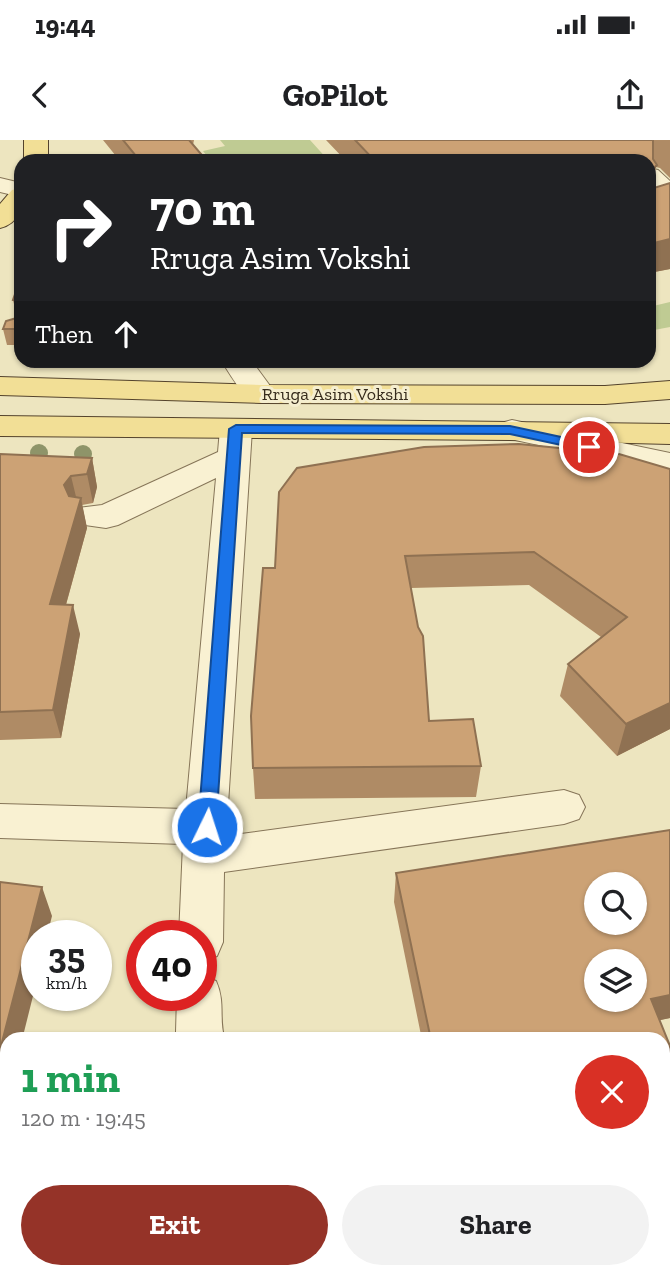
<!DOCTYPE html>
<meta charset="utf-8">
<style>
:root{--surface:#fff;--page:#f2f2f2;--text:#202124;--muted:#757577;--accent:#953328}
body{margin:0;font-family:"Zilla Slab",serif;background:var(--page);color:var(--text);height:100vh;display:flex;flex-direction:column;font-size:26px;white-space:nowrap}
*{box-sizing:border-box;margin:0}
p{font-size:23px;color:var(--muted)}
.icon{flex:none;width:38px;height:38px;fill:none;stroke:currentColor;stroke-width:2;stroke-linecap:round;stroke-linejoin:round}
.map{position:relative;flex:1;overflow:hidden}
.sheet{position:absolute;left:0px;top:892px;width:670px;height:247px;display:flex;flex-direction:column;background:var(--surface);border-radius:21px 21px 0 0;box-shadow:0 2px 5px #0004}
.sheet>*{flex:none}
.banner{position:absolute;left:14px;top:14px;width:642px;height:214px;border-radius:21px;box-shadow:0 2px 5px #0004;background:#202124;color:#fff;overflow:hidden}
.controls{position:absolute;left:584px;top:732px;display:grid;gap:14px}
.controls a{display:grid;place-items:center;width:63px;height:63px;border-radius:50%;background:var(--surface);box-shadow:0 2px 5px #0004;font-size:35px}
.speed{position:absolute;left:21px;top:780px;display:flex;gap:14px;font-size:35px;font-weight:700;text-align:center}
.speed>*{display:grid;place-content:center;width:91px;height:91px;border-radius:50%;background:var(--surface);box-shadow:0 2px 5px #0004;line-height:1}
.speed small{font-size:18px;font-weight:400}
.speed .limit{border:10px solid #d22;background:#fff;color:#111}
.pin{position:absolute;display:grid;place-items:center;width:60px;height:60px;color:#fff;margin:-30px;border:4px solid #fff;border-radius:50%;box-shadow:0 2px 7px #0007}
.me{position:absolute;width:77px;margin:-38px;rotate:4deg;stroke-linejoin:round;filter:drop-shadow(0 0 5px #0008)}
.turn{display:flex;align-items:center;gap:24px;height:147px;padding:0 21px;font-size:32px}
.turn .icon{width:91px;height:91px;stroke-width:2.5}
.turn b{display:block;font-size:49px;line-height:60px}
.then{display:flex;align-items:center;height:66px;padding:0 21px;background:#0003;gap:14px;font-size:26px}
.round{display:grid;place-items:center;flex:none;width:74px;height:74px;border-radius:37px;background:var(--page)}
.summary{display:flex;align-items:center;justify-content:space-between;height:119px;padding:0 21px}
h1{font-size:42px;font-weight:700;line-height:52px;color:#1e9e55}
.button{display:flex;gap:14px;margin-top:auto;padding:14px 21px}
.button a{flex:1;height:80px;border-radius:42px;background:var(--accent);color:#fff;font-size:28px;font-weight:700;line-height:80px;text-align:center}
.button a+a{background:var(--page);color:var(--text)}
.status{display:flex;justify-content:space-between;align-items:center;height:49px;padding:0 35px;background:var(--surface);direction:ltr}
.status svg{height:19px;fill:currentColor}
header{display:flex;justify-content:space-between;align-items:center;height:91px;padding:0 21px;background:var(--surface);font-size:32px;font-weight:700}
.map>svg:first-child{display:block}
.green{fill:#bfcb93}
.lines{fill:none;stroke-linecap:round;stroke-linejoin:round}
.minor-casing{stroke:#867558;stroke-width:2}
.major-casing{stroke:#54432c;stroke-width:2}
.minor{fill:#f9f1d2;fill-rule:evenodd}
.major{fill:#f2df96;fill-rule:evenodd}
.tree{fill:#8e9469}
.wall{fill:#af8b65;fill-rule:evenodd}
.shaded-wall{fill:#8f7152}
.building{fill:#cca275;stroke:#8f7152;stroke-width:2;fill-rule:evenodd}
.route{fill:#1a73e8;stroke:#114b97;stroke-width:2}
.labels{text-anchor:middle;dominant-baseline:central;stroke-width:6;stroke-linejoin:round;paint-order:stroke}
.far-street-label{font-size:18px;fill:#362b1c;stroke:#f5eecf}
</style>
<div class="status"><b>19:44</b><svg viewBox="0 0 49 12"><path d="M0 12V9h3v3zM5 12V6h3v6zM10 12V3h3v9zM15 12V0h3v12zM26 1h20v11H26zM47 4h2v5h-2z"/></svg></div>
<header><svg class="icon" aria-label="back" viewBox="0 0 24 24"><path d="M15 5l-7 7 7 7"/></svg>GoPilot<svg class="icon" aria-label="share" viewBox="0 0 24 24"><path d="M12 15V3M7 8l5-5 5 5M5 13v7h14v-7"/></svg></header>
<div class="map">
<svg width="670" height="1139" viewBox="0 0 670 1139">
<rect width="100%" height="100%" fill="#ede5bf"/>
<path class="green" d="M 220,0 L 310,0 L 329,21 L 211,21 L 203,11 L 225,6 Z
M 670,162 L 670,187 L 649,191 L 649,167 Z"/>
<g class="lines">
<g class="minor-casing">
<path id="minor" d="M 649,28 L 658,30 L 670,41 L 670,69 L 649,76 L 649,59 L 654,56 L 649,49 Z
M 0,38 L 21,43 L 21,57 L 0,52 Z
M 221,220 L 251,220 L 276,254 L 272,261 C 246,267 234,240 221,220 Z
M 236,279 L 247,282 L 252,289 L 226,696 L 564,650 L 579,655 L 585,667 L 579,679 L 564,684 L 224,732 L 223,802 L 217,816 L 201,822 L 201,796 L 179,796 L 183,704 L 0,698 L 0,664 L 186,669 L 216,338 L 118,385 L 106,388 L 78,384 L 73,376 L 78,368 L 102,365 L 218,312 L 220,289 L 225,282 Z
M 512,280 L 670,313 L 670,333 L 501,297 L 496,290 L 501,283 Z
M 201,835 L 216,841 C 226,863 218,880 225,900 L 178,900 L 176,892 L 177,856 L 201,856 Z
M 104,1132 L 158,1132 L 156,1139 L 102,1139 Z
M 265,1132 L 319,1132 L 321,1139 L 267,1139 Z"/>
</g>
<g class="major-casing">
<path id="major" d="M 24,0 L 48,0 L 48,21 L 24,21 Z
M 21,48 C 21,66 21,83 0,88 L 0,64 L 12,50 Z
M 0,237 L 261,245 L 605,246 L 670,241 L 670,259 L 605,264 L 261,263 L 0,255 Z
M 0,276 L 670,284 L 670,304 L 510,300 L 0,296 Z"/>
</g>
<use href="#minor" class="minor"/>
<use href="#major" class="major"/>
</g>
<g class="tree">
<circle cx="39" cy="313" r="9"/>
<circle cx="83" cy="314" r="9"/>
</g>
<path class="wall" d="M 103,0 L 194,0 L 193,5 L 207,21 L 120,21 Z
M 326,0 L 670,0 L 670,38 L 660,28 L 656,27 L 653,40 L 654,48 L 670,43 L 670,129 L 649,133 L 649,21 L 346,21 Z
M 21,137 L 21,205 L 7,205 L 3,189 L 20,177 L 17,176 L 13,160 Z
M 0,314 L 92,318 L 97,347 L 93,363 L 82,365 L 87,388 L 66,465 L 80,494 L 61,598 L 0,600 Z
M 670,329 L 670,589 L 617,616 L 560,556 L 568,524 L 601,497 L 529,445 L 411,448 L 429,581 L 481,626 L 476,657 L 255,659 L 253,628 L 275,428 Z
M 670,690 L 670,878 L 659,880 L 670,906 L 670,1139 L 490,1139 L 488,1132 L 663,1132 L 663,900 L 422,900 L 394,762 L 396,733 ZM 597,744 L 635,744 L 635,782 L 597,782 ZM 597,821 L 635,821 L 635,859 L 597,859 Z"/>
<path class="shaded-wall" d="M 670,99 L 670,129 L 649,133 L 649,122 L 654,103 Z
M 92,318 L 97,347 L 93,363 L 87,334 Z
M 71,336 L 78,365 L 71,375 L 64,345 Z
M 81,358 L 87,388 L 58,493 L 50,464 Z
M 73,465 L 80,494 L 61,598 L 53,570 Z
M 670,563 L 670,589 L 617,616 L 626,584 Z
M 42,747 L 52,776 L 47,796 L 37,796 L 37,840 L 22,900 L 7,900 L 7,962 L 0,991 L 0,910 Z
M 670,855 L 670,878 L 638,885 L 651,859 Z"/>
<path class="building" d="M 123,0 L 189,0 L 207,21 L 140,21 Z
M 355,0 L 653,0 L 653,19 L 657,25 L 653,29 L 654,48 L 670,43 L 670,99 L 654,103 L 649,102 L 649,21 L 375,21 Z
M 21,137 L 21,189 L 3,189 L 6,181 L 20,177 L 19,161 L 13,160 Z
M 519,304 L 619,314 L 670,329 L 670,563 L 626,584 L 568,524 L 627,477 L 534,412 L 405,416 L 418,487 L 423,496 L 429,581 L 473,579 L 481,626 L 253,628 L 251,576 L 263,428 L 275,428 L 279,352 L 297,328 L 424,307 Z
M 0,314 L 92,318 L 87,334 L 71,336 L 64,345 L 69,356 L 81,358 L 50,464 L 73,465 L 53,570 L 0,572 Z
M 670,690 L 670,855 L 651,859 L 670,906 L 670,1139 L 502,1139 L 500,1132 L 663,1132 L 663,900 L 431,900 L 396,733 ZM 597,744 L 635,744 L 635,782 L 597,782 ZM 597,821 L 635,821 L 635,859 L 597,859 Z
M 0,742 L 42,747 L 0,910 Z
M 160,1132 L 264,1132 L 266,1139 L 159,1139 Z"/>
<path class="route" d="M 236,285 L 510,286 L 589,303 L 596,307 L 589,311 L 510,294 L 242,293 L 216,687 L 213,692 L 207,694 L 201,692 L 198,687 L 229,289 Z"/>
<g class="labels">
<g class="far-street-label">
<text x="335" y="254">Rruga Asim Vokshi</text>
</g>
</g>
</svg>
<div class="controls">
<a><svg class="icon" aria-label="search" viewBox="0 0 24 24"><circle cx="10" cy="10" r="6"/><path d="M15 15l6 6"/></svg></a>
<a><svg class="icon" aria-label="layers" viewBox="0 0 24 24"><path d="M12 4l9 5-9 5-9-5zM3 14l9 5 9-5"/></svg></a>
</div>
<div class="speed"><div>35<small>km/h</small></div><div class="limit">40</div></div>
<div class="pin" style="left:589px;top:307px;background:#d93025"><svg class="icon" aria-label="arrive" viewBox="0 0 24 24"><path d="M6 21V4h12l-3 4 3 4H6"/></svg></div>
<svg class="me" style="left:207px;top:687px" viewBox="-20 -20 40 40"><circle r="17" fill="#1a73e8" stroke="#fff" stroke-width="3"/><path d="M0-11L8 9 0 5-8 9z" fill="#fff"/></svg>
<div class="banner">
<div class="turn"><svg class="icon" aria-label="right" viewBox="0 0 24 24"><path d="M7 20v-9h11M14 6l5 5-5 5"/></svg><div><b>70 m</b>Rruga Asim Vokshi</div></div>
<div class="then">Then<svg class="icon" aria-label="ahead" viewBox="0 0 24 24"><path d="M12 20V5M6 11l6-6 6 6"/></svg></div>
</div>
<section class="sheet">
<div class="summary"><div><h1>1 min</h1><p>120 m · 19:45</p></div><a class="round" style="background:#d93025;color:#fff"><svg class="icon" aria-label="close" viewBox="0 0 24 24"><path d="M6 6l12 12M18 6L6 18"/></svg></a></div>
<div class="button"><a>Exit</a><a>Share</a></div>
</section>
</div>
